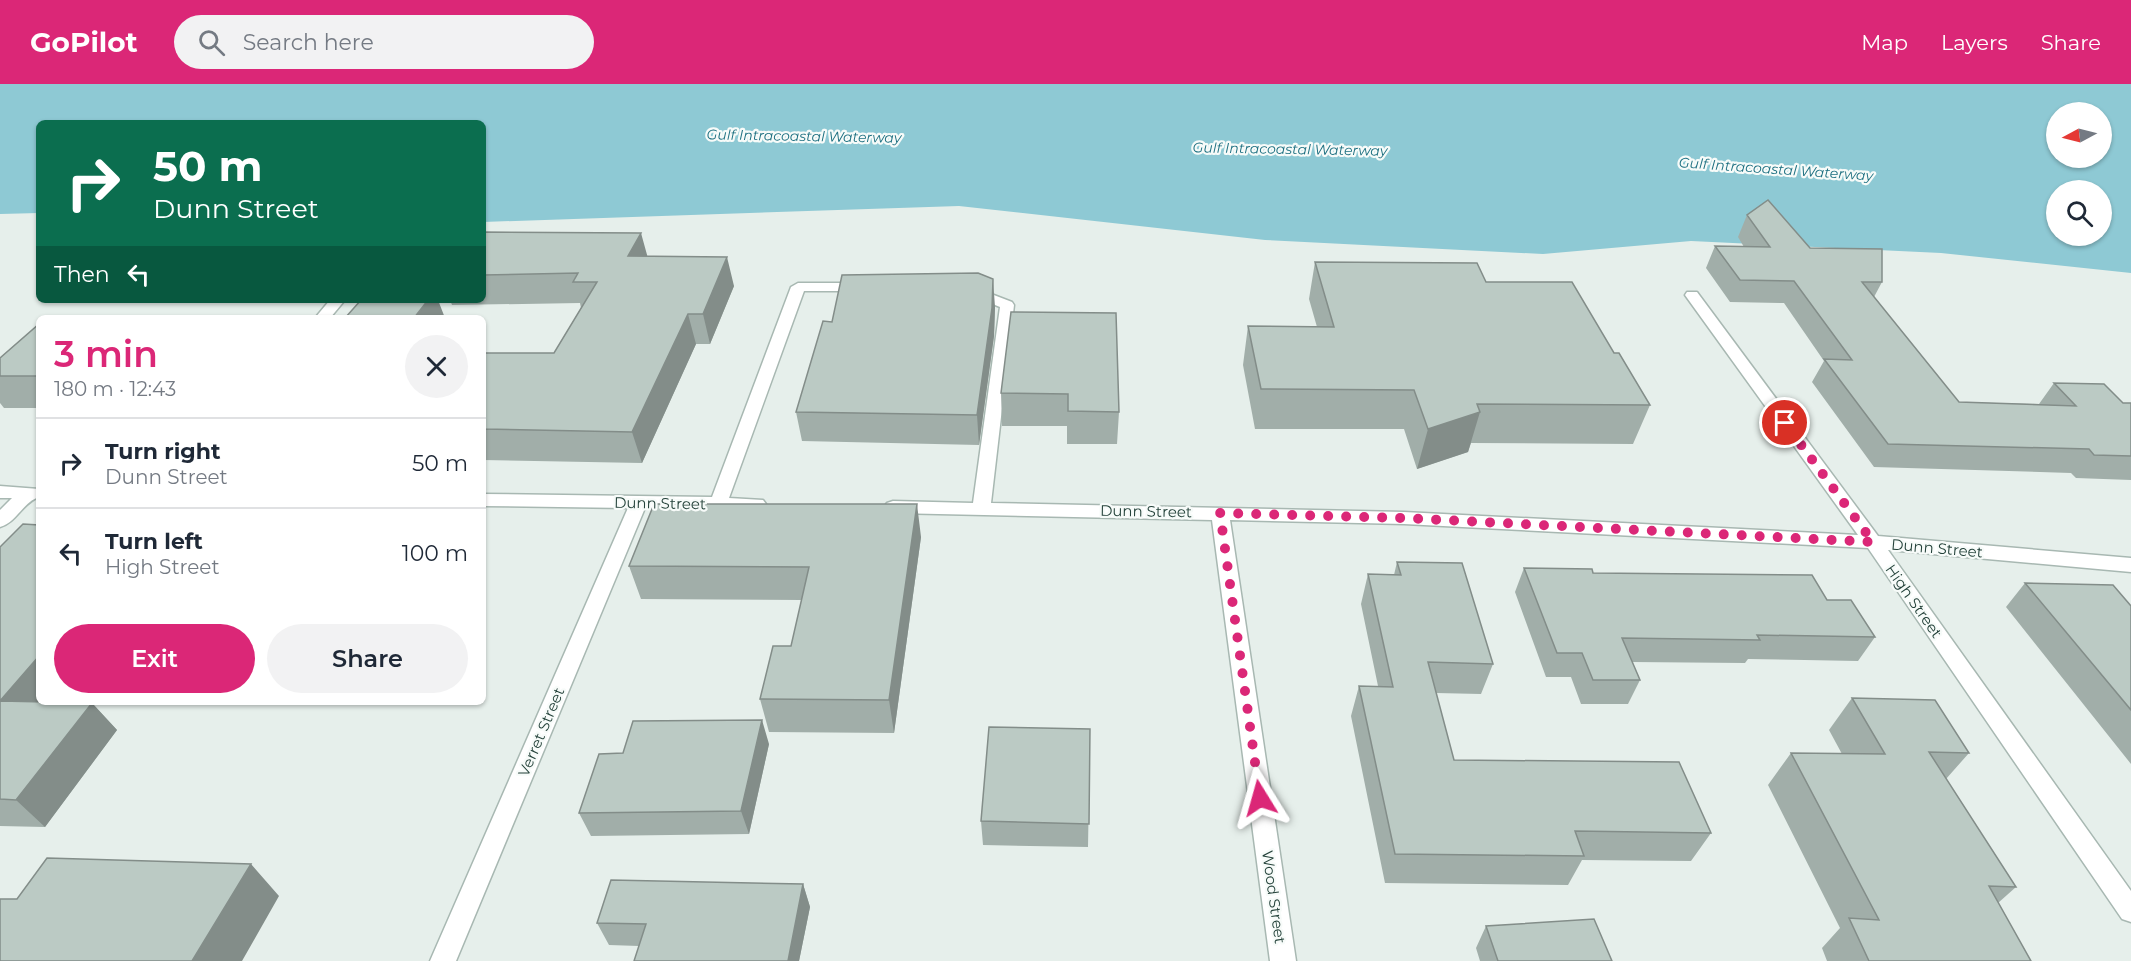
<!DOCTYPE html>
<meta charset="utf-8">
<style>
:root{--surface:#fff;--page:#f2f2f3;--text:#1f2937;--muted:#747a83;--line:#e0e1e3;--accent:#db2777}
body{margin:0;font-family:Montserrat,sans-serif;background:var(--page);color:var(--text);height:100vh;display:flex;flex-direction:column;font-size:22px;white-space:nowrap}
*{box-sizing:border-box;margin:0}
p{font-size:20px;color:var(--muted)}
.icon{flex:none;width:33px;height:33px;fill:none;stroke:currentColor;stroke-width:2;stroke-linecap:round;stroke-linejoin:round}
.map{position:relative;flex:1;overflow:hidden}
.sheet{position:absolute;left:36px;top:231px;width:450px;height:390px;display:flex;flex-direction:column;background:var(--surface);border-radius:9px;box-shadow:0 2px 4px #0004}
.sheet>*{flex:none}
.top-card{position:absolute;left:36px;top:36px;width:450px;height:183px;border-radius:9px;box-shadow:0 2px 4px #0004;background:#0b6e4f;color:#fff;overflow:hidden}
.needle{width:39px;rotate:263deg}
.fabs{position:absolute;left:2046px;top:18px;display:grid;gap:12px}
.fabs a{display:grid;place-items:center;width:66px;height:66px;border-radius:50%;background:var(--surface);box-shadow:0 2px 4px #0004;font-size:30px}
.pin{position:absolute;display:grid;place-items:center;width:51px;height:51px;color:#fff;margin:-26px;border:3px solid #fff;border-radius:50%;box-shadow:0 2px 6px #0007}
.me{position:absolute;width:66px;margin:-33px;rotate:352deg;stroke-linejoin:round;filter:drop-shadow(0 0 4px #0008)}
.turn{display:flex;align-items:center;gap:21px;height:126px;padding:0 18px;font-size:27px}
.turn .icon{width:78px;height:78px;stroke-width:2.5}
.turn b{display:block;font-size:42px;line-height:51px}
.then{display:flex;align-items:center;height:57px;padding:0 18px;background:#0003;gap:12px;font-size:22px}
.round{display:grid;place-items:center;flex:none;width:63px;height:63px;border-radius:32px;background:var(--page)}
.head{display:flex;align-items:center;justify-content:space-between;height:102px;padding:0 18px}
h1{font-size:36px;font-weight:600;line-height:45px;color:var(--accent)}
.action{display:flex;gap:12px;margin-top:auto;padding:12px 18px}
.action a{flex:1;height:69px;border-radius:36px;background:var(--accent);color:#fff;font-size:24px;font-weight:600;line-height:69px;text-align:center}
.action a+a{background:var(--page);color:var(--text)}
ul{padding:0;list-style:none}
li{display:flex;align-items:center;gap:18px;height:90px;padding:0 18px;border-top:2px solid var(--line)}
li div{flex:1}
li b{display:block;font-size:22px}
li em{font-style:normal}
header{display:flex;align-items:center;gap:36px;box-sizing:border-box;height:84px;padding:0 30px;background:var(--accent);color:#fff}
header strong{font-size:28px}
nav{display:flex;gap:33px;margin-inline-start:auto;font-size:21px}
.search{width:420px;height:54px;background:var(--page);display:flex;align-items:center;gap:15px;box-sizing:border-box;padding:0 21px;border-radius:33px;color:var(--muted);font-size:22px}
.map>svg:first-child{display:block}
.water{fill:#8ec9d4;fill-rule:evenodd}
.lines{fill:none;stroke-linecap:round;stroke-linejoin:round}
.minor-casing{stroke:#a8b8b2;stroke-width:3}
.minor{fill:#fff;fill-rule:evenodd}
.wall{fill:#a1aea9}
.shaded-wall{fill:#838d89}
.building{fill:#bbcac4;stroke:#838d89;stroke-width:1.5}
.route{stroke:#db2777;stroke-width:10;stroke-dasharray:0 18}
.labels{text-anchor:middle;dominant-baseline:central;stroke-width:4.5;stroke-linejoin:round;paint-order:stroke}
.far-water-label{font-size:14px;font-style:italic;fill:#1c6f80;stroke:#f7fbf9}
.street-label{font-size:15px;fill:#24423a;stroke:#f7fbf9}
</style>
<header>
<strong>GoPilot</strong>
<div class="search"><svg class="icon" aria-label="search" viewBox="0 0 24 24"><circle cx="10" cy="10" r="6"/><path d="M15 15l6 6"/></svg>Search here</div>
<nav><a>Map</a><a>Layers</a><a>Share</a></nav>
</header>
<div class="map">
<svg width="2131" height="877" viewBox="0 0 2131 877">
<rect width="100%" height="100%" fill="#e6efeb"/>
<path class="water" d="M 0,0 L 2131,0 L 2131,189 L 1941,169 L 1691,157 L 1543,170 L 1265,156 L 959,122 L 483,138 L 483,39 L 39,39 L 39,129 L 0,130 ZM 2056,28 L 2102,28 L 2102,74 L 2056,74 ZM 2056,106 L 2102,106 L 2102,152 L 2056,152 Z"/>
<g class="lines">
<g class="minor-casing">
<path id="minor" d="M 798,199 L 862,199 L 869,203 L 862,207 L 804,207 L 729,414 L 763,416 L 766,420 L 763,424 L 757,426 L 645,424 L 456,877 L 430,877 L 628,424 L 483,422 L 483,410 L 712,413 L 791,203 Z
M 973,203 L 1012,218 L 1014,221 L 991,419 L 1404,428 L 1858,451 L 1685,211 L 1687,208 L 1697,208 L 1878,452 L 2131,474 L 2131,488 L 1888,466 L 2131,807 L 2131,838 L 2122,835 L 1868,464 L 1404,440 L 1230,436 L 1296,877 L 1270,877 L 1212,436 L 893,429 L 887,427 L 884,423 L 887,419 L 893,417 L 973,419 L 1000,223 L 968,210 L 966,207 Z
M 330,216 L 345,216 L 330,234 L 315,234 Z
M 0,402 L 39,405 L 39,413 C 23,418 16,439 0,443 L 0,426 L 12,414 L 0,414 Z"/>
</g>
<use href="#minor" class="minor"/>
</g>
<path class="wall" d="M 1747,131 L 1810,164 L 1882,198 L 1874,213 L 1959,318 L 2039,320 L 2054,299 L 2123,319 L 2131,319 L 2131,396 L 2076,394 L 2071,389 L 1874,383 L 1812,298 L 1824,277 L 1784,219 L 1730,218 L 1706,184 L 1715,162 L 1744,163 L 1738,153 Z
M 483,148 L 647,172 L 734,202 L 710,260 L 696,260 L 642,379 L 483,376 L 483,269 L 554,269 L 581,224 L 580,219 L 452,221 L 450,216 L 483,216 Z
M 1315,178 L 1486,198 L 1614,269 L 1650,321 L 1633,360 L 1471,359 L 1468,368 L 1417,385 L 1404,345 L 1255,345 L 1243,281 L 1248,242 L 1317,243 L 1309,215 Z
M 995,223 L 994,252 L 979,361 L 802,357 L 796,328 L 832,238 Z
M 1011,228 L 1119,328 L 1117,360 L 1067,360 L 1067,342 L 1002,342 L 1001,309 Z
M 39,240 L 39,324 L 4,324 L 0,319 L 0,274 Z
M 921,453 L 894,649 L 769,648 L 760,615 L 791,562 L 802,516 L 641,515 L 629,482 Z
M 0,463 L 39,618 L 92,619 L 117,646 L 45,743 L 0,742 Z
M 1397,478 L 1493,580 L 1481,610 L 1436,609 L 1454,676 L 1711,749 L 1691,777 L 1582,776 L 1568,801 L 1385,799 L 1351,632 L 1359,602 L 1378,602 L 1361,520 L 1368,490 L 1394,491 Z
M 1524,484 L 1593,489 L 1827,516 L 1875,553 L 1858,577 L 1748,575 L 1745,579 L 1632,578 L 1640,596 L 1628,620 L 1581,620 L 1571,593 L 1546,593 L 1515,508 Z
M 2025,499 L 2131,522 L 2131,680 L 2006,523 Z
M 1852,614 L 1969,669 L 1946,695 L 2016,803 L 1998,819 L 2031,877 L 1827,877 L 1822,864 L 1840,844 L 1768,701 L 1791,669 L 1842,670 L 1829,646 Z
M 1090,645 L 1088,763 L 983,761 L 981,737 Z
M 769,660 L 749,750 L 591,752 L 579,729 L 623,669 Z
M 803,800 L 810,823 L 799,877 L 634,877 L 639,862 L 609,861 L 597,839 Z
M 1486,842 L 1612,877 L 1480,877 L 1476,864 Z"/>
<path class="shaded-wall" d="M 641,149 L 649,178 L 628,172 Z
M 727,173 L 734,202 L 710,260 L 703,230 Z
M 993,195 L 995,223 L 994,252 L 979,361 L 977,331 Z
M 428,216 L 438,216 L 445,234 L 414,234 Z
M 688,230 L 696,260 L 642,379 L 632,348 Z
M 1480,328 L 1468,368 L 1417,385 L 1428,345 Z
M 917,420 L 921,453 L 894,649 L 889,616 Z
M 39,572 L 39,618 L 0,618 L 0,617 Z
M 92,619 L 117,646 L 45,743 L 16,716 Z
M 762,636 L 769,660 L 749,750 L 741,727 Z
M 251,780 L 279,812 L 242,877 L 192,877 Z
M 803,800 L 810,823 L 799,877 L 788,877 Z"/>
<path class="building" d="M 1768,116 L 1810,164 L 1882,165 L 1882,198 L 1862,198 L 1959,318 L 2076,322 L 2054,299 L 2104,300 L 2123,319 L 2131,319 L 2131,372 L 2094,371 L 2089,365 L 1888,360 L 1824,275 L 1852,276 L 1794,197 L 1740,196 L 1715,162 L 1770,163 L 1747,131 Z
M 483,148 L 641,149 L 628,172 L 727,173 L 703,230 L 688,230 L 632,348 L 483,345 L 483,269 L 554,269 L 597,198 L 573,198 L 578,189 L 483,191 Z
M 1315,178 L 1477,179 L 1486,198 L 1572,198 L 1614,269 L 1619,269 L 1650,321 L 1477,320 L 1480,328 L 1428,345 L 1414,306 L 1261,305 L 1248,242 L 1334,243 Z
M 978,189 L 993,195 L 992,224 L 977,331 L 796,328 L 823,237 L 832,238 L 842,191 Z
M 361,216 L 428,216 L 414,234 L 345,234 Z
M 1011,228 L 1116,229 L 1119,328 L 1068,327 L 1068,310 L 1001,309 Z
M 39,240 L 39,292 L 0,292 L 0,274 Z
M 654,420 L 917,420 L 889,616 L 760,615 L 773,562 L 791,562 L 809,483 L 629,482 Z
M 23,440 L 39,441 L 39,572 L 0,617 L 0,463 Z
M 1397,478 L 1462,479 L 1493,580 L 1428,578 L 1454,676 L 1679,678 L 1711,749 L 1575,747 L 1584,772 L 1395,770 L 1359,602 L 1393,603 L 1368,490 L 1401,491 Z
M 1524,484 L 1592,485 L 1593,489 L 1812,491 L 1827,516 L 1851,516 L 1875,553 L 1757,551 L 1760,556 L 1622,554 L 1640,596 L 1593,596 L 1582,569 L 1557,569 Z
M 2025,499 L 2113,501 L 2131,522 L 2131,626 Z
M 1852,614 L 1935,616 L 1969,669 L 1929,668 L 2016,803 L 1989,802 L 2031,877 L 1869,877 L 1849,834 L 1879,836 L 1791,669 L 1885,670 Z
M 0,617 L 92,619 L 16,716 L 0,715 Z
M 762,636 L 741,727 L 579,729 L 599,670 L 623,669 L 633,637 Z
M 989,643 L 1090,645 L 1089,740 L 981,737 Z
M 47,774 L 251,780 L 192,877 L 0,877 L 0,815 L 17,815 Z
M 611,796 L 803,800 L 788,877 L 634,877 L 646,840 L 597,839 Z
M 1594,835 L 1612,877 L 1498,877 L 1486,842 Z"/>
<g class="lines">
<path class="route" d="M 1260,714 L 1220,429 L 1404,434 L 1873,458 L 1785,339"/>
</g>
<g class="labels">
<g class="far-water-label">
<text transform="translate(804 52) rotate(1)">Gulf Intracoastal Waterway</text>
<text transform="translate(1290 65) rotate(1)">Gulf Intracoastal Waterway</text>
<text transform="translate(1776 85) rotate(4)">Gulf Intracoastal Waterway</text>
</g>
<g class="street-label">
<text transform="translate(660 419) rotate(1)">Dunn Street</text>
<text transform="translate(1146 427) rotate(1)">Dunn Street</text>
<text transform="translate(1937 464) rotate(5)">Dunn Street</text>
<text transform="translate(1914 517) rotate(55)">High Street</text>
<text transform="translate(541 648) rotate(-67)">Verret Street</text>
<text transform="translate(1274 813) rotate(82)">Wood Street</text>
</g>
</g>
</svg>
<div class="fabs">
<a><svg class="needle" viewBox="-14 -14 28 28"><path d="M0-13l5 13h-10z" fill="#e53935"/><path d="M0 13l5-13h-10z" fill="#747a83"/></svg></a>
<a><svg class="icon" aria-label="search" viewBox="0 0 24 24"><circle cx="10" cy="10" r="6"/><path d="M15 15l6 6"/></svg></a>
</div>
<div class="pin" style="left:1785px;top:339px;background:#d93025"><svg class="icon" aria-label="arrive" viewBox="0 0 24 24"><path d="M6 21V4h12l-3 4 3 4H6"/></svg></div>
<svg class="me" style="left:1260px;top:714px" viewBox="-20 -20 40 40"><path d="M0-17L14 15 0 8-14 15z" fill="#db2777" stroke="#fff" stroke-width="4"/></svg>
<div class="top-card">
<div class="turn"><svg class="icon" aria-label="right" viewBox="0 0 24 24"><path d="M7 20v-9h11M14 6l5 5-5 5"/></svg><div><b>50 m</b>Dunn Street</div></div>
<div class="then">Then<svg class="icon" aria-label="left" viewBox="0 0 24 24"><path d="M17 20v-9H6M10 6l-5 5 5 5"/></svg></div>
</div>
<section class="sheet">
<div class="head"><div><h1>3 min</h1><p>180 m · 12:43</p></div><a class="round"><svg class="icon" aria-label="close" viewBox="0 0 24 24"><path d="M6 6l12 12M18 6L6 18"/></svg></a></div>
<ul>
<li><svg class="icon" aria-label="right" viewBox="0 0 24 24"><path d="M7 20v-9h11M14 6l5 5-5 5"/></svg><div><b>Turn right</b><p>Dunn Street</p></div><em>50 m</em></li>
<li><svg class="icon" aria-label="left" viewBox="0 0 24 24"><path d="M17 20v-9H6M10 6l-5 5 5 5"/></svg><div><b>Turn left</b><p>High Street</p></div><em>100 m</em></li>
</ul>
<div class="action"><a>Exit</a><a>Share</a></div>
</section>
</div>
